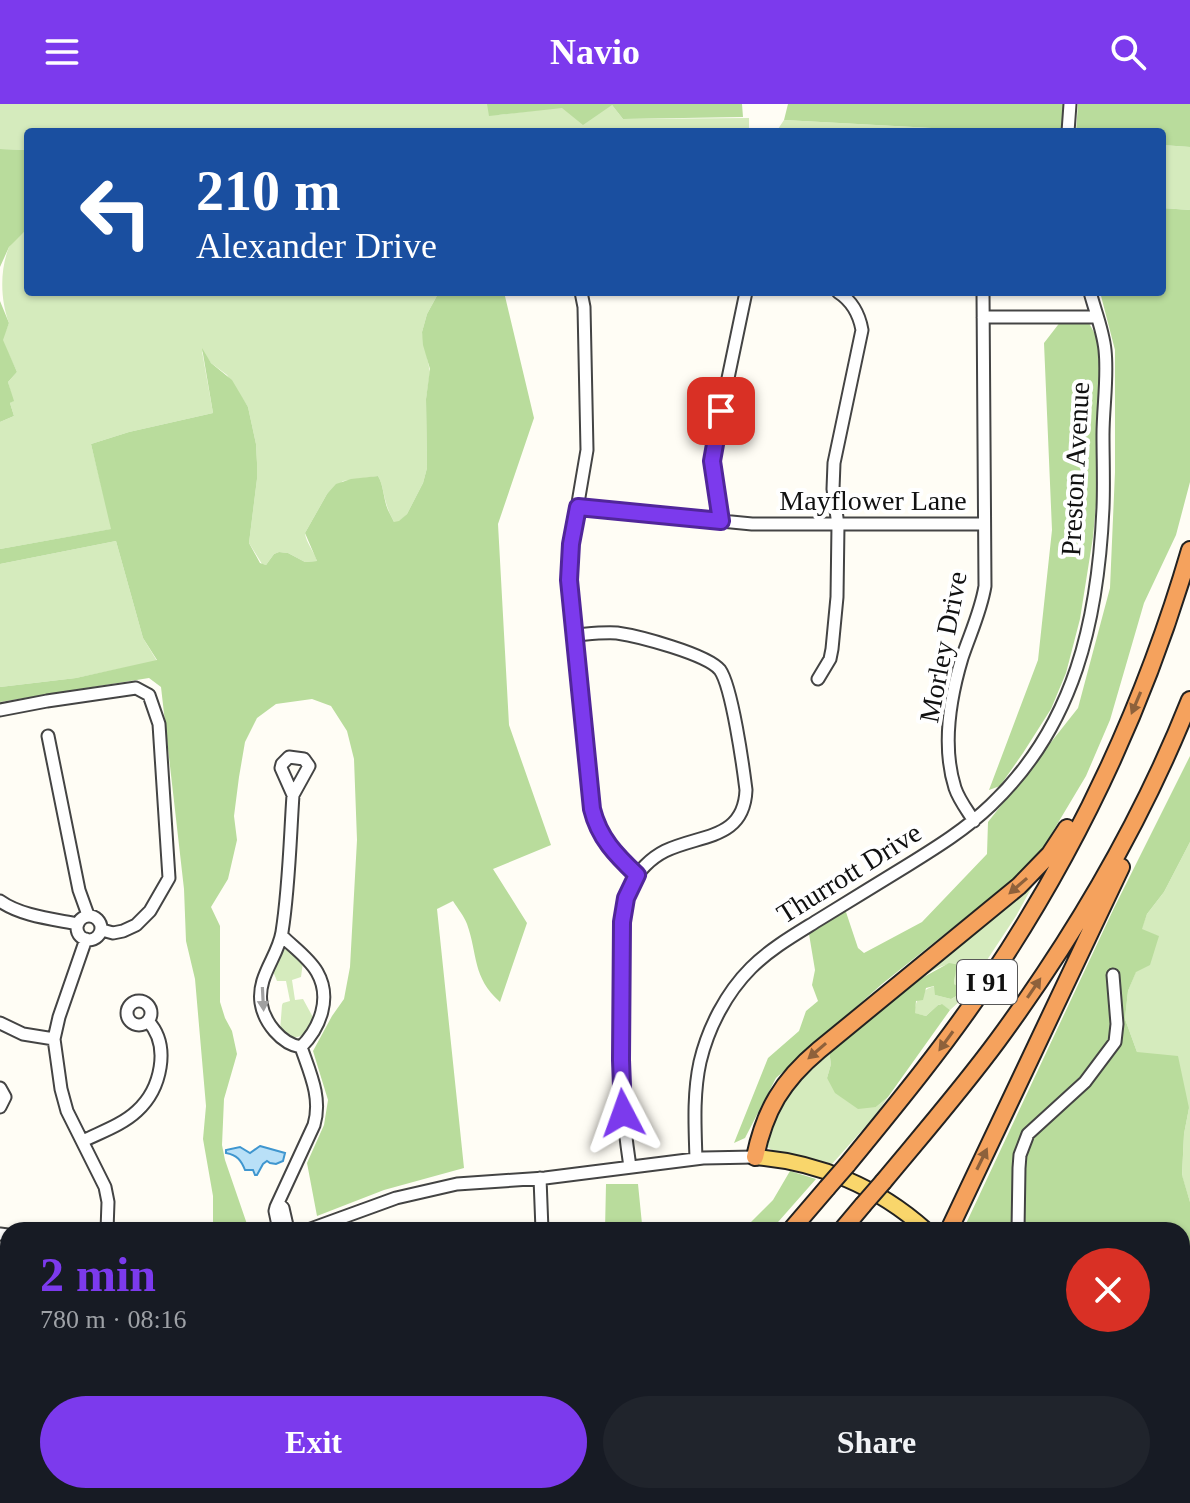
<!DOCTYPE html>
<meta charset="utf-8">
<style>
:root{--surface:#171b24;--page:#20242c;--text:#f1f3f6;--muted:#9ea1a6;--accent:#7c3aed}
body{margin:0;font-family:"Times New Roman",serif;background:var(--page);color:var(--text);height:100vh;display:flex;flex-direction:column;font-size:30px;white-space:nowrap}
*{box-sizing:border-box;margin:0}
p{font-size:26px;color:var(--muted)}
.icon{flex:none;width:44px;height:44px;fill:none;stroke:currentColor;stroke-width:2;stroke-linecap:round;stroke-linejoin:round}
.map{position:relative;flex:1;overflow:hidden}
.side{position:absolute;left:0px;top:1118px;width:1190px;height:282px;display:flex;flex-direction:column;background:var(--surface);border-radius:24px 24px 0 0;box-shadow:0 2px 6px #0004}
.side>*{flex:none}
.banner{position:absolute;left:24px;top:24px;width:1142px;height:168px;border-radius:8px;box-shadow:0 2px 6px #0004;background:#1a4fa0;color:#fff;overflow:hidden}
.pin{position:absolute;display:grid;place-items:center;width:68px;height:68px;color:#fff;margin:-34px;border-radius:16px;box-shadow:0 4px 12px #0006}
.me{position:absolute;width:88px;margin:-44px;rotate:356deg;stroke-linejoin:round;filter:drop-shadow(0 0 6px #0008)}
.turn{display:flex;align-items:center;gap:28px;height:168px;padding:0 40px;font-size:36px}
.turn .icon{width:104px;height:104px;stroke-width:2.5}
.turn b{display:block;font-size:56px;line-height:68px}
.round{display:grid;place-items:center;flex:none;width:84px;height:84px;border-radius:42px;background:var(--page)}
.overview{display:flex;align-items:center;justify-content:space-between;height:136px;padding:0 40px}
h1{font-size:48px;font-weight:600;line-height:60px;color:var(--accent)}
.cta{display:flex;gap:16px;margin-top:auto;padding:16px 40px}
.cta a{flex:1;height:92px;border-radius:48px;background:var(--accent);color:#fff;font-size:32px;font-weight:600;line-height:92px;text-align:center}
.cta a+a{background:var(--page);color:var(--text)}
header{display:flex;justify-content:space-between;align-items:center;height:104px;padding:0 40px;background:var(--accent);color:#fff;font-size:36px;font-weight:600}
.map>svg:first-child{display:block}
.green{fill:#d5ebbd}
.forest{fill:#b9dc9c}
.water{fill:#b9e0f7;stroke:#3f96cf;stroke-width:2}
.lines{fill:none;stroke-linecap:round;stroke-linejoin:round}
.stream{stroke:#3f96cf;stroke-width:2}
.minor-casing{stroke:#444;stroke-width:15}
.major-casing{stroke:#222;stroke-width:18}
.highway-casing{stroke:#222;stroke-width:20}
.minor{stroke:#fff;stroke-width:11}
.major{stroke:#f9d66b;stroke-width:14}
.highway{stroke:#f5a25d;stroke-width:16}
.highway-bridge-casing{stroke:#222;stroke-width:20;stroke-linecap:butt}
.highway-bridge{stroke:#f5a25d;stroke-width:16}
.oneway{fill:#8e613b}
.oneway2{fill:#a0a0a0}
.route-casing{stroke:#51269a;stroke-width:20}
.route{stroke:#7c3aed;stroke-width:14}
.labels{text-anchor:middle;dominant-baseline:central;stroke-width:8;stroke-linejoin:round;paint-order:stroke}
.shield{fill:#fff;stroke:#585858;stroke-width:2}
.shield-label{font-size:26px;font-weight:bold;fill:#111}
.street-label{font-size:28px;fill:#111;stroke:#fff}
</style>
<header><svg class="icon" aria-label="menu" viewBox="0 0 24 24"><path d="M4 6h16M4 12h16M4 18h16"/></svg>Navio<svg class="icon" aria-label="search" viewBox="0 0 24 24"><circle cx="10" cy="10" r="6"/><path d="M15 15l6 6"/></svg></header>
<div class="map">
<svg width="1190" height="1399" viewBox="0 0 1190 1399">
<rect width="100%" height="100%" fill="#fffdf5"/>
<path class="green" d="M 0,0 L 496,0 L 499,11 L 562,3 L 612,1 L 623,15 L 749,14 L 749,28 L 28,28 L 28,46 L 0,45 Z
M 784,16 L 950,25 L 1065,28 L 776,28 Z
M 1162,41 L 1190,43 L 1190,106 L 1162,104 Z
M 28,124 L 28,188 L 439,188 L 427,210 L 422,228 L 430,268 L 426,295 L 427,364 L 423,379 L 407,410 L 399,418 L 394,418 C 391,412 388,406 386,399 C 383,389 383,381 378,372 L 343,377 L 327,390 L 305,429 C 306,439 314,447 317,457 L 305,458 L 288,449 L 279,448 L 274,450 L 266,461 L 262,460 L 249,439 L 257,375 L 257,359 L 256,340 L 248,303 L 227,271 L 211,259 L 202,247 L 213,309 L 129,328 L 91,340 L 112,425 L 0,445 L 0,318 L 14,312 L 10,299 L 13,297 L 8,278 L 17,268 L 2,236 L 9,219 C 0,195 0,165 9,143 C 14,136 22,130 28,124 Z
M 116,437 L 143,534 L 157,557 L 76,574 L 0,583 L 0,460 Z
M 1190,738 L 1190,1098 L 1182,1072 L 1184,1030 L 1189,1004 L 1137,948 L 1125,915 L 1128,887 L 1136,867 L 1158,832 L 1141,826 L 1147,810 L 1164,788 Z
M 1029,779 L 1032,783 L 1016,812 L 960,897 L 950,906 L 941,900 L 938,901 L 926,912 L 914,909 C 916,896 921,885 935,882 L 935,891 L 951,895 L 960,890 L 954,880 L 956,860 C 937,857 902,889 887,900 Z
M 285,845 L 294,850 L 303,858 L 301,873 L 292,876 L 295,896 L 303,895 L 315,917 L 301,932 L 290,935 L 280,927 L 282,901 L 283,899 L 290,897 L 286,877 L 277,877 L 272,865 L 277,853 Z
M 829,947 L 831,960 L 827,974 L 876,1003 L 888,993 L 874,1013 L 832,1060 L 774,1047 L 767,1043 L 766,1037 L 784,992 L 795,976 Z
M 815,1392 L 1014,1392 L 1014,1399 L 832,1399 L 819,1394 L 814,1399 L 809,1399 Z"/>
<path class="forest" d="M 487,0 L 742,0 L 743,13 L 623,15 L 612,1 L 583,21 L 562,4 L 489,12 Z
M 788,0 L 1066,0 L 1064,27 L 950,25 L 784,16 Z
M 1078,0 L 1190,0 L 1190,43 L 1162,41 L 1162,28 L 1076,28 Z
M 0,45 L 28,46 L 28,124 L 9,143 L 0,163 Z
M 1162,104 L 1190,106 L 1190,378 L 1176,431 L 1144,499 L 1110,616 L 1086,672 L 1034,759 L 882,880 L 776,974 L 745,1034 L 734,1039 L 768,954 L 799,927 L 806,907 L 818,897 L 812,881 L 815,866 L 809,830 L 845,805 L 858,844 L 864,849 L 922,818 L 987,750 L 988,718 L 1078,604 L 1110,484 L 1115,368 L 1115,246 L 1100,188 L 1162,188 Z
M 439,188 L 504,188 L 534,314 L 498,420 L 509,621 L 551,741 L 493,765 L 527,819 L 500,898 C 472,873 478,851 467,820 C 464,812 458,805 453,797 L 437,805 L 464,1064 L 384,1086 L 317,1112 L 307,1059 L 324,1021 L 328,996 L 313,947 L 332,912 L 344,895 L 350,863 L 357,736 L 354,655 L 347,627 L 331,602 L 312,595 L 276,600 L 257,614 L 245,638 L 239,673 L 234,712 L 237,736 L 228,775 L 211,803 L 220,822 L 220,898 L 225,914 L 232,927 L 237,950 L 224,995 L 222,1041 L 225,1056 L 249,1126 L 213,1126 L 213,1092 L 203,1035 L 206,1002 L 195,875 L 186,837 L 184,785 L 161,583 L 149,574 L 0,598 L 0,583 L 76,574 L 157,556 L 143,534 L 116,437 L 0,460 L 0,445 L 111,425 L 91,340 L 129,328 L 213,309 L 202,244 L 211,259 L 232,276 L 248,303 L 256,340 L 257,359 L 257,375 L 249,439 L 260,459 L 266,461 L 274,450 L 279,448 L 288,449 L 305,458 L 317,457 L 305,429 L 327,390 L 336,380 L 351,375 L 378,372 C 384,382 383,394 388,406 C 390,410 392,414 394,418 L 399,417 L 407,410 L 423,379 L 427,364 L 426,295 L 430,265 L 423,241 L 422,228 L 427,210 Z
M 0,197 L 9,219 L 3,236 L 17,268 L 8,278 L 14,297 L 10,299 L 14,312 L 0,318 Z
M 1061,217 L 1089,219 L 1097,234 L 1101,252 L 1098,379 L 1093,433 L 1080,515 L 1066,569 L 1051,605 L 1023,649 L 1000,682 L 989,686 L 1038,556 L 1052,426 L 1044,239 Z
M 1190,652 L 1190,738 L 1164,788 L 1147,810 L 1142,825 L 1159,832 L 1150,861 L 1136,868 L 1128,887 L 1125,915 L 1137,948 L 1178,952 L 1189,1004 L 1184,1030 L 1182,1071 L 1190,1098 L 1190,1173 L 1182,1172 L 1182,1126 L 963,1126 L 1114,804 Z
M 949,859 L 956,860 C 957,867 954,873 954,880 L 960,884 L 960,890 L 951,895 L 935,891 L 934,882 L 926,884 L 923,896 L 916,897 L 915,909 L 926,912 L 938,901 L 942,900 L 950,906 L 888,993 L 876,1003 L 858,1005 L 835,989 L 827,974 L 831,960 L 829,947 L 922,874 Z
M 790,1067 L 816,1075 L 771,1126 L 605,1126 L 606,1080 L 638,1080 L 642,1120 L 747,1122 L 773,1096 Z
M 1182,1235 L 1190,1236 L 1190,1326 L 1182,1327 L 1182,1273 L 1184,1271 L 1182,1267 Z"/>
<path class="water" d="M 260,1042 L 285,1049 L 283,1057 L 276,1060 L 270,1059 L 267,1057 L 263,1060 L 257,1071 L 255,1071 L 253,1066 L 245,1066 C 241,1056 237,1051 226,1049 L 226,1046 L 240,1043 L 250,1049 Z"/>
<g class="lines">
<path class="stream" d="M 1182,1328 L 1186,1329 L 1190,1326
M 857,1394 L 857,1392"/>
<g class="minor-casing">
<path id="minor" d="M 1068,28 L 1070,0
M 581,188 L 584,203 L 587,346 L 571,440 L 569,476 L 590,692 C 596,730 610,746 637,771
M 983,213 L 1097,213
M 578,403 L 752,420 L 984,420
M 721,417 L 713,368 L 713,346 L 746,188
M 574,531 C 588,530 603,528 617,529 C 638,532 707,550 720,566 C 732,583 743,662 746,686 C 744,736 700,730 665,747 C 651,754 638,767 631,781 C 617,809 622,843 621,872 C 621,909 619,946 621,983 C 623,1010 626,1036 630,1063
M 818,575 L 830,555 L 832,545 L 837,493 L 838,421 L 833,385 L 834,359 L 862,226 C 859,209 852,197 838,188
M 0,606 L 47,597 L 136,584 L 149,591 L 159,620 L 169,774 L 150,807 L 136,821 L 123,827 L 113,829 L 102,826
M 48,632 L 79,786 L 88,811
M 289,653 L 304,655 L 309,662 L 293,691 L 281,664 L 282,660 Z
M 293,691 C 290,736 289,784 282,828 C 278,853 257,872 261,899 C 264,918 281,940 301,943
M 974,717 C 967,706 959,696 955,684 C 942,643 950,594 962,554 C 970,530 981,507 985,482 L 983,188
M 0,797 C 21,812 53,815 78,820
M77 824a12 12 0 1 1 24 0a12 12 0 1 1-24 0Z
M 282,832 C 293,843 309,854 317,868 C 332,894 320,924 301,943
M 86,835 L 59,913 L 54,935 L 61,985 L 67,1007 L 105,1083 L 108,1098 L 107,1126
M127 909a12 12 0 1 1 24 0a12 12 0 1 1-24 0Z
M 0,919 L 23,930 L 54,935
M 0,984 L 5,993 L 0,1003
M 83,1037 C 101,1028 122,1021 137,1007 C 161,985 171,942 148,917
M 696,1055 C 695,1023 693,990 700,958 C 708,924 726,889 751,864 C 771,844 796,830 820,815 C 849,797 879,779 908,761 C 937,743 966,725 991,701 C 1075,621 1098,516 1103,404 C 1104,379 1103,355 1103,331 C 1103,303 1108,274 1105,246 C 1103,226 1095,207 1090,188
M 540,1074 L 542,1126
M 278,1099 L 283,1104 L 288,1126
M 279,1126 L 275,1107 L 276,1103 L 314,1021 C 322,994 310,969 301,943
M 308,1126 L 396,1094 L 457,1080 L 545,1074 L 703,1054 L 755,1053
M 1018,1126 L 1019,1064 L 1020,1051 L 1028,1030 L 1085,978 L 1115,938 L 1117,920 L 1113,871
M 0,1130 L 8,1131
M 0,1249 L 8,1250
M 0,1361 L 8,1362
M 193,1392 L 197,1399
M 368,1392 L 371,1399"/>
</g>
<g class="major-casing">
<path id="major" d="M 755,1053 C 819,1058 878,1083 926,1126
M 1020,1392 L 1020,1399"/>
</g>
<g class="highway-casing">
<path id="highway" d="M 755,1053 C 765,1006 782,977 819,946 L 1019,782 L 1050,750 L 1067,724
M 847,1061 C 897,1000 947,939 991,873 C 1078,743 1146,597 1190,446
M 883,1078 C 922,1031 962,985 998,936 C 1075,831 1142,717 1190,596
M 791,1126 L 827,1084
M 842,1126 L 863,1101
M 949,1126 L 1121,763
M 561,1399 L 567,1392
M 611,1399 L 617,1392"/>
</g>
<use href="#minor" class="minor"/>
<use href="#major" class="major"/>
<use href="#highway" class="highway"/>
<g class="highway-bridge-casing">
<path id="highway-bridge" d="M 827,1084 L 847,1061
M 863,1101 L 883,1078"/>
</g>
<use href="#highway-bridge" class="highway-bridge"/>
</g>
<defs><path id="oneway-solid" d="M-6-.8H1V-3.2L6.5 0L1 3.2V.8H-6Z" transform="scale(2)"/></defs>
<g class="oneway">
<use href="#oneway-solid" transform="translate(1136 599) rotate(113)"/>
<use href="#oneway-solid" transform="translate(1018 782) rotate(139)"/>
<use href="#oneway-solid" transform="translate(1034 884) rotate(-56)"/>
<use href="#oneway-solid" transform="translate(946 937) rotate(126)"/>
<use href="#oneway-solid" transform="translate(817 947) rotate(139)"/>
<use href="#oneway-solid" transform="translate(982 1055) rotate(-64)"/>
</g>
<use class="oneway2" href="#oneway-solid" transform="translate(263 895) rotate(87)"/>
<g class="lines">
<g class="route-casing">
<path id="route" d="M 623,1009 L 621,956 L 622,818 L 626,794 L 637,771 C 616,751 599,734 592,705 L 569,476 L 571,440 L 578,403 L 721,417 L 712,357 L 721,307"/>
</g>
<use href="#route" class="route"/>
</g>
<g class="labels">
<rect class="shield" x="957" y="856" width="60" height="44" rx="6"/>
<g class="shield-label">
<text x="987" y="878">I 91</text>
</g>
<g class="street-label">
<text transform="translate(1075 365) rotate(-87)">Preston Avenue</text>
<text x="873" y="396">Mayflower Lane</text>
<text transform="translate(943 543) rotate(-79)">Morley Drive</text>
<text transform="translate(849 769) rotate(-32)">Thurrott Drive</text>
</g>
</g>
</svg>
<div class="pin" style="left:721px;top:307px;background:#d93025"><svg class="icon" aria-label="arrive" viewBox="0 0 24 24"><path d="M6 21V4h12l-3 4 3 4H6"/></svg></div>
<svg class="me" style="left:623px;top:1009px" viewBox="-20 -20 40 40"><path d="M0-17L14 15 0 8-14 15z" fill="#7c3aed" stroke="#fff" stroke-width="4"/></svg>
<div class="banner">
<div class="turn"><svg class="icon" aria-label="left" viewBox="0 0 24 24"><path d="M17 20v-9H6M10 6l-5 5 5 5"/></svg><div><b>210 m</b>Alexander Drive</div></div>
</div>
<section class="side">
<div class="overview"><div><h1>2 min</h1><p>780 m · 08:16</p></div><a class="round" style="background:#d93025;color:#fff"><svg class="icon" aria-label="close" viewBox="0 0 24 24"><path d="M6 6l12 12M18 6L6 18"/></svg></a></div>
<div class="cta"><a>Exit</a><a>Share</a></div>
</section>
</div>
